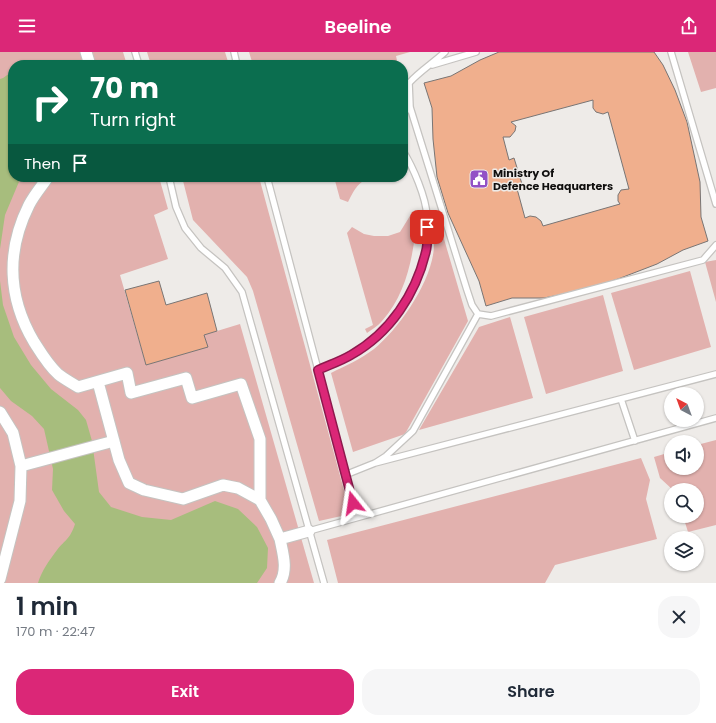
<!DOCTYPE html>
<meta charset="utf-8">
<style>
:root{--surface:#fff;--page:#f6f6f7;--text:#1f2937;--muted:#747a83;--accent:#db2777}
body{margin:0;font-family:Poppins,sans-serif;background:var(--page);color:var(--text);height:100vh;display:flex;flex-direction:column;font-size:15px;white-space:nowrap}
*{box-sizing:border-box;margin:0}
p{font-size:13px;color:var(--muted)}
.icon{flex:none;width:22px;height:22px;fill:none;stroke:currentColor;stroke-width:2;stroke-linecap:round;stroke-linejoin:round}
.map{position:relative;height:531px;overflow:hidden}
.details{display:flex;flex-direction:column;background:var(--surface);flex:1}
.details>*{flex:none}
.hud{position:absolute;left:8px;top:8px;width:400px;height:122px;border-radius:16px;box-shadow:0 1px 3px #0004;background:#0b6e4f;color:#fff;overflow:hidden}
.needle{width:26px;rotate:319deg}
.buttons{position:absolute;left:664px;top:335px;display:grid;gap:8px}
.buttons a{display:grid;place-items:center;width:40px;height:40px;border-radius:50%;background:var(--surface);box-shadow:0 1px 3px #0004;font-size:20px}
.pin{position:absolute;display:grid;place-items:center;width:34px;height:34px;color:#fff;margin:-17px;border-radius:8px;box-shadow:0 2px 6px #0006}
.me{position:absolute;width:44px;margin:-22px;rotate:345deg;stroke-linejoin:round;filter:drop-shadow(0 0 3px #0008)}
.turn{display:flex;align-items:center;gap:14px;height:84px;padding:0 16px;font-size:18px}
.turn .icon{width:52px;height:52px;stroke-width:2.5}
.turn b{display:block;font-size:28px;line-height:34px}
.then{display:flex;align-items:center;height:38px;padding:0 16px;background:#0003;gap:8px;font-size:15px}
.round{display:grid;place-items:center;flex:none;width:42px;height:42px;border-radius:16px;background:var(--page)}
.overview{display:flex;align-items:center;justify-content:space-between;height:68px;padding:0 16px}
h1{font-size:24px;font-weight:600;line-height:30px}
.cta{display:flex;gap:8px;margin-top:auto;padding:8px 16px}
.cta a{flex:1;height:46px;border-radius:16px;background:var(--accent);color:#fff;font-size:16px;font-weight:600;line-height:46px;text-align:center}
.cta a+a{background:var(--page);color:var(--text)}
header{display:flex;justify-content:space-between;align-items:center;height:52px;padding:0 16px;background:var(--accent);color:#fff;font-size:18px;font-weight:600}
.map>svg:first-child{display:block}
.green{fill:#e2b1ae}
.water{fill:#a7bd7d}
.building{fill:#f0af8d;stroke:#797574;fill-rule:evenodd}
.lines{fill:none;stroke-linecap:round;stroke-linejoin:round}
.lane-casing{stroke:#c5c3c0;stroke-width:8}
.street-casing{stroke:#c5c3c0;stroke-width:13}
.lane{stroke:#fff;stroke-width:5.5}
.street{stroke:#fff;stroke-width:11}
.route-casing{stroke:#8e194d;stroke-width:10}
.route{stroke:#db2777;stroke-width:7}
.labels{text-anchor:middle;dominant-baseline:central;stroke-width:3;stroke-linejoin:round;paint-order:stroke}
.poi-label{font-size:11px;font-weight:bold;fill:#100f0e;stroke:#eeebe8;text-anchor:start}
</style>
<header><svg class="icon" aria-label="menu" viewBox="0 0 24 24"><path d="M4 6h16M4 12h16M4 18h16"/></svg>Beeline<svg class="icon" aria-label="share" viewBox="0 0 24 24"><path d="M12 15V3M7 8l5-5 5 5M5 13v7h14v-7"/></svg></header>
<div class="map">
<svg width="716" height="531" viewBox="0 0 716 531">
<rect width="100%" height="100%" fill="#eeebe8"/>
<path class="green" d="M 0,0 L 123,0 L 127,13 L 13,13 L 13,125 L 159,125 L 168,157 L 154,163 L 168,207 L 120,223 L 146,313 L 207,295 L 204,283 L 240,272 L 314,531 L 0,531 Z
M 147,0 L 225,0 L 229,13 L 151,13 Z
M 249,0 L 410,0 L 396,4 L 398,13 L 253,13 Z
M 688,0 L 716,0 L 716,36 L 701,40 Z
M 182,125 L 259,125 L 348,453 L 346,463 L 319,469 L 253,239 L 247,225 L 193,168 Z
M 334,125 L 369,125 C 356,133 355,137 348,150 L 340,147 Z
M 413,159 L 417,163 C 414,200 408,240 382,269 C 378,274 372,277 367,281 L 365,277 L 373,273 L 347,181 L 352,175 L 364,182 L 374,184 L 388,184 L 400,180 Z
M 444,187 L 468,269 L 405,382 L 353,400 L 331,321 C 345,314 361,307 374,297 C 400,276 435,225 434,191 Z
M 716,208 L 716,250 L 705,210 Z
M 690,219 L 711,295 L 634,318 L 611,241 Z
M 603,243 L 623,319 L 546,342 L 524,265 Z
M 510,265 L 533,346 L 419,378 L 479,275 Z
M 716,388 L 716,473 L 688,480 L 683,464 L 697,464 L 697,438 L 673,438 L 660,426 L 654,405 L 671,400 L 671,416 L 697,416 L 697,393 Z
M 641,406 L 650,428 L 646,447 L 657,487 L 555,513 L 545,531 L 338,531 L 327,488 Z"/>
<path class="water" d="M 13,19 L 13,125 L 21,125 L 5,163 L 0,197 L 0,27 L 3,26 Z
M 0,229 L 3,253 L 14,285 L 31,313 L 51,337 L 78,358 L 86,368 L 92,389 L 99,440 L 111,455 L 142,465 L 171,468 L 215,449 L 238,457 L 257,475 L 268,496 L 267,516 L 257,531 L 38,531 C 42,518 49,509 57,498 C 66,487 70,487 75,472 L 64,459 L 52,438 L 53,417 L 44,377 L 32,364 L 11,349 L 0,336 Z"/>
<path class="building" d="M 499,0 L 654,0 L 663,13 L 675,38 L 687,70 L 700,130 L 701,165 L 708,189 L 683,198 L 657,212 L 618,227 L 583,238 L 544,246 L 512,246 L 486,254 L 479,229 L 448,161 L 437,125 L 433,87 L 432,56 L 424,31 L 451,24 L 480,8 ZM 593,48 L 593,56 L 596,60 L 603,62 L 608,60 L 629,137 L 621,138 L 618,143 L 618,149 L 620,152 L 543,174 L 541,169 L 536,165 L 530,164 L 525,166 L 516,133 L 522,132 L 514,106 L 509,108 L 503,85 L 510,85 L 515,79 L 516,74 L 511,70 Z
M 159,229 L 166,253 L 207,241 L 217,279 L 204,283 L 208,295 L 146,313 L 125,238 Z"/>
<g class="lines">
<g class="lane-casing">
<path id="lane" d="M 135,0 L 139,13
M 234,0 L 237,13
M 445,0 C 433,11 420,19 409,31 L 410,55 L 467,238 L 472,253 L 478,262 L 491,264 L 703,208 L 716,193
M 671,0 L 716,152
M 432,13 L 476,0
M 403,62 L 410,55
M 169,125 L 176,155 L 185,176 L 201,196 L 225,216 L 242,240 L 324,531
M 267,125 L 357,465
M 318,318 C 338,309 359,301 376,286 C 410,258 431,208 427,164 C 426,145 413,115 403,99
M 621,347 L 635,389
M 375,411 L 716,322
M 345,423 L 375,411 L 386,404 L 413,379 L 478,262
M 309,479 L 716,366"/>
</g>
<g class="street-casing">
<path id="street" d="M 86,0 L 90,13
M 48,125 C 42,134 34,143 29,153 C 6,199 8,246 34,290 C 41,301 48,313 58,322 C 64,327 72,331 78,335 L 127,321 L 131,341 L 186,326 L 192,346 L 241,332 L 260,387 L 260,448 L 271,467 L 280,487
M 98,330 L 119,408 L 129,431 L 144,438 L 183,447 L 223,433 L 238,436 L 260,448
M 0,360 L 13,381 L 21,414 L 20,449 L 0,527
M 21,414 L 114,389
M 280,531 C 288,517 283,502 280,487 L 309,479"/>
</g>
<use href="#lane" class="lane"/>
<use href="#street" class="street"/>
</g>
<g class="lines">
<g class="route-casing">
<path id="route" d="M 353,451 L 318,318 C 329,313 341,309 351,303 C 390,281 416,242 426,199 C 428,192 427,183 427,175"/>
</g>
<use href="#route" class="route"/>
</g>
<defs>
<g id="civic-square" transform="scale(1)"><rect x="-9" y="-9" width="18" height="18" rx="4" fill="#9251c6" stroke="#eeebe8"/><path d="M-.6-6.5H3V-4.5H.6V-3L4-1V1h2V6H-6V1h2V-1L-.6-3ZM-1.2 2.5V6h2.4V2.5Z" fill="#fff"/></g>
</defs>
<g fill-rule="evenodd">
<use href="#civic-square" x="479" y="127"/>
</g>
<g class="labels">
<g class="poi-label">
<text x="493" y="121">Ministry Of<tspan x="493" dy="13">Defence Heaquarters</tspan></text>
</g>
</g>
</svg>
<div class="buttons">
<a><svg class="needle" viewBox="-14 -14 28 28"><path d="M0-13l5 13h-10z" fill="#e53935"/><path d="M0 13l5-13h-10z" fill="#747a83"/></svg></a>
<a><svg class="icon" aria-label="sound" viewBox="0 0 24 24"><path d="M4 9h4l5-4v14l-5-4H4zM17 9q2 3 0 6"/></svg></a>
<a><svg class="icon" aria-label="search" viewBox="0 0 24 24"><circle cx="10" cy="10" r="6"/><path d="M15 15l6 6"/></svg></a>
<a><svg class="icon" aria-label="layers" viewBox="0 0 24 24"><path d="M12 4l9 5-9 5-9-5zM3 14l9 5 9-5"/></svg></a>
</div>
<div class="pin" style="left:427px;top:175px;background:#d93025"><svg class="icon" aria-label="arrive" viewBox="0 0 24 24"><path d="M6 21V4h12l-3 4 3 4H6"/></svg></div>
<svg class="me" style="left:353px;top:451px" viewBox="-20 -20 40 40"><path d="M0-17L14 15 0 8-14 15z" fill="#db2777" stroke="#fff" stroke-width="4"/></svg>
<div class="hud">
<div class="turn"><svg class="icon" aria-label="right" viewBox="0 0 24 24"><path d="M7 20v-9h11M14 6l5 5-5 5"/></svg><div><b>70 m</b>Turn right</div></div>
<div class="then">Then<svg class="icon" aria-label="arrive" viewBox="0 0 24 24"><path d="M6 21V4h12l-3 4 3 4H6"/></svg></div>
</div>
</div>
<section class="details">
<div class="overview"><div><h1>1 min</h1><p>170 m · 22:47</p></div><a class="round"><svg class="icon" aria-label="close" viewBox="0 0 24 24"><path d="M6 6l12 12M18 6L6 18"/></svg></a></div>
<div class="cta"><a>Exit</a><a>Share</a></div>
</section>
